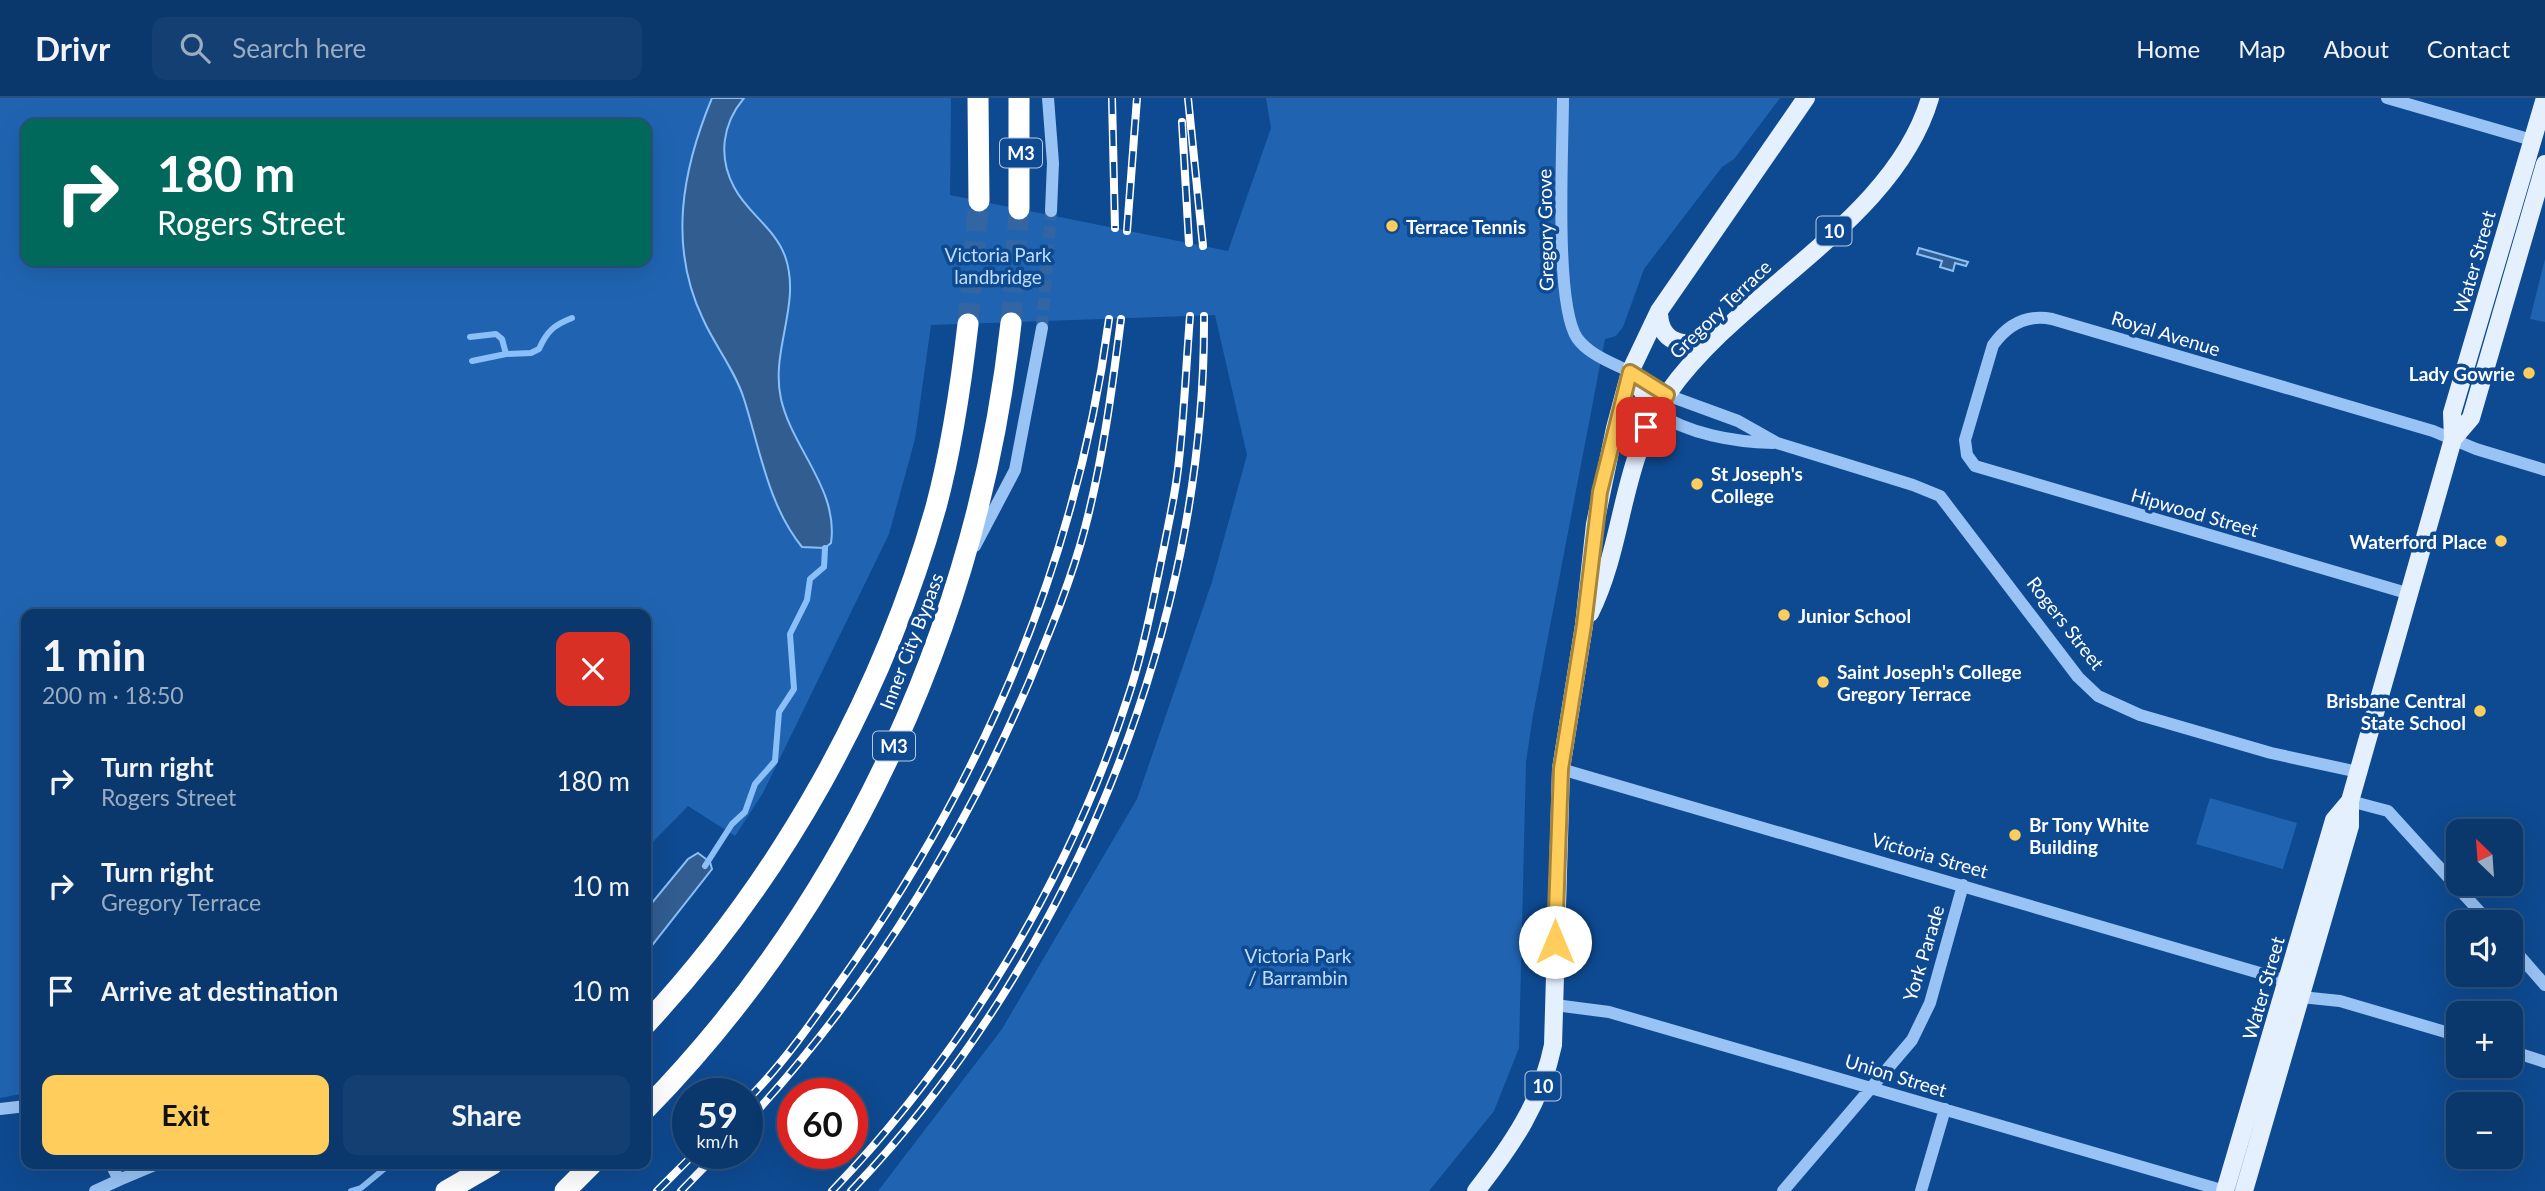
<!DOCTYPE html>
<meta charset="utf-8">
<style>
:root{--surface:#0a386d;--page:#133f72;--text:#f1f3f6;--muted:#99acc2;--line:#2a5280;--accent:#ffcd5b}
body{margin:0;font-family:Lato,sans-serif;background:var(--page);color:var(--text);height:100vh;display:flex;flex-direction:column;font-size:26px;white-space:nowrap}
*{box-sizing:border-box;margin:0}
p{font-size:23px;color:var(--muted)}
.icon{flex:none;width:38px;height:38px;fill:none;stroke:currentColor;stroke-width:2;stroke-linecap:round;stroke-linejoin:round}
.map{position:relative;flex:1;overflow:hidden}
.sheet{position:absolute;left:21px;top:511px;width:630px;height:560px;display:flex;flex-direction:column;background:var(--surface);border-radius:14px;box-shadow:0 7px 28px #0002,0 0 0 2px var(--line)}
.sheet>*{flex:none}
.guide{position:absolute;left:21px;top:21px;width:630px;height:147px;border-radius:14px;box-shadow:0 7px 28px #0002,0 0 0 2px var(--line);background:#00695c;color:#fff;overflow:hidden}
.needle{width:46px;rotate:335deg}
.fabs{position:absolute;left:2446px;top:721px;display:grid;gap:14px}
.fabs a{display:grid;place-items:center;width:77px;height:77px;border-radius:14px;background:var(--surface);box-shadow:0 7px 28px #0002,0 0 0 2px var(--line);font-size:35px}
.speed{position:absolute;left:672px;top:980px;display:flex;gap:14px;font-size:35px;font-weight:700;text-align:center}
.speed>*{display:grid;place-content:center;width:91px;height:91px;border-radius:50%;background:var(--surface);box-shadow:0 7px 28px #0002,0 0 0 2px var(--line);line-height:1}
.speed small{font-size:18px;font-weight:400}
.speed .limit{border:10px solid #d22;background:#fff;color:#111}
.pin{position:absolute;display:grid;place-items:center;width:60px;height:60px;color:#fff;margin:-30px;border-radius:14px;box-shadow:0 4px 10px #0006}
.me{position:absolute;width:77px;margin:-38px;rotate:0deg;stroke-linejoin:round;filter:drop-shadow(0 0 5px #0008)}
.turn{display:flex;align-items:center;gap:24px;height:147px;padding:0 21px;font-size:32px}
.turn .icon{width:91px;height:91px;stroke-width:2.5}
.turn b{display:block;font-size:49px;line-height:60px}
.round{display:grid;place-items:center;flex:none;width:74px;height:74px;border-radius:14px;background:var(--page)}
.head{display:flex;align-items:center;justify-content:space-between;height:119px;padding:0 21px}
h1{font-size:42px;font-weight:700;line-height:52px}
.button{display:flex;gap:14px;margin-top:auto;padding:14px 21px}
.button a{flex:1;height:80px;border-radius:14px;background:var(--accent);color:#111;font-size:28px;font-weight:700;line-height:80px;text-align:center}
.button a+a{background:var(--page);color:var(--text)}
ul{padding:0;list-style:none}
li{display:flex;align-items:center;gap:21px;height:105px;padding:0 21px}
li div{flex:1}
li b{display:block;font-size:26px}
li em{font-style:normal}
header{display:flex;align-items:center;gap:42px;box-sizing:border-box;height:98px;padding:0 35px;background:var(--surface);border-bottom:2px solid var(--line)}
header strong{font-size:33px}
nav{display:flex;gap:38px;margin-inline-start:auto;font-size:24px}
.search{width:490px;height:63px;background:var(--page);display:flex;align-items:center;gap:18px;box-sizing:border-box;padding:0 24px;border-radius:14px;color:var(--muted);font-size:26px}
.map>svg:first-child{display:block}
.green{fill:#2064b1;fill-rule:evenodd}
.water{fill:#315d91;stroke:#8abff8;stroke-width:2}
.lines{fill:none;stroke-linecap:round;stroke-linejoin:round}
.stream{stroke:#8abff8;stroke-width:6}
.minor-tunnel{stroke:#3265a2;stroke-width:12;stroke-dasharray:12 6;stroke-linecap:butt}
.highway-tunnel{stroke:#3265a2;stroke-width:21;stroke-dasharray:21 10;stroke-linecap:butt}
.minor{stroke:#98c3f4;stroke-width:12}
.major{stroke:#e5f0ff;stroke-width:18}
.highway{stroke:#fff;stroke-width:21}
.rail-casing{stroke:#fff;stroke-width:8}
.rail{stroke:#0e4a91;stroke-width:5;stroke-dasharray:16;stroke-linecap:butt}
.route-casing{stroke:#a6853b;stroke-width:18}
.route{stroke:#ffcd5b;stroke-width:12}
.poi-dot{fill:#ffcd5b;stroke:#0e4a91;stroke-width:2.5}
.labels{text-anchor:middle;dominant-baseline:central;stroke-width:7;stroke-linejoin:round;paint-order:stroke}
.shield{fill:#0e4a91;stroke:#b7c9de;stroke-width:2}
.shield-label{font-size:18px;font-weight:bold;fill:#fff}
.poi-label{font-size:19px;font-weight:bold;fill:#fff;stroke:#0e4a91;text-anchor:start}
.street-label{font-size:19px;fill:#fff;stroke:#0e4a91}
.park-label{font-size:19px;fill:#c0ddfe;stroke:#0e4a91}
</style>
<header>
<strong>Drivr</strong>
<div class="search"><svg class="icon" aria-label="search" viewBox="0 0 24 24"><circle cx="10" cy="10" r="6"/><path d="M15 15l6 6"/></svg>Search here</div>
<nav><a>Home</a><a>Map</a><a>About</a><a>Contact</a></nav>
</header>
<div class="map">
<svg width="2545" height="1093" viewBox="0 0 2545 1093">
<rect width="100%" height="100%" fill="#0e4a91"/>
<path class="green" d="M 0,0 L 951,0 L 950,97 L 1228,153 L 1271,30 L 1266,0 L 1780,0 L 1734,61 L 1722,69 L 1644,171 L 1623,229 L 1616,238 L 1605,241 L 1533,617 L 1526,664 L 1519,950 L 1494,1013 L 1429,1093 L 878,1093 L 1002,931 L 1137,701 L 1212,484 L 1247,357 L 1215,217 L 931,227 L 915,341 L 889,436 L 763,695 L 735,738 L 688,708 L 646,751 L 646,516 L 26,516 L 26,995 L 0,1000 ZM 26,26 L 646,26 L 646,163 L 26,163 Z
M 2545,161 L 2545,224 L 2530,221 Z
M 2210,700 L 2297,725 L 2283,771 L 2196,746 Z"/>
<path class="water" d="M 712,0 L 744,0 C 722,26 718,59 734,89 C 747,115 774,129 785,158 C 802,206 770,252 781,301 C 792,350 839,392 831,445 L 825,450 L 802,449 C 768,407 760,351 744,301 C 735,272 715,248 703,221 C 668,148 682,72 712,0 Z
M 1919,150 L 1968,164 L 1966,168 L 1955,165 L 1953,173 L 1940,169 L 1942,163 L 1917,156 Z
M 698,755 L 710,764 L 712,771 L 646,855 L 646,812 L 688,761 Z"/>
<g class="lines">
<path class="stream" d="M 470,239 L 496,236 L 502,241 L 506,256 L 531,255 L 539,251 C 547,233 554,227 572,220
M 472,263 L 506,256
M 705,768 L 732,726 L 745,714 L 755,686 L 775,663 L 779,614 L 794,591 L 790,536 L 807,502 L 810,481 L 824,469 L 825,450
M 351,1093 L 361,1090 L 390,1066"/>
<path class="minor-tunnel" d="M 1042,230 L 1051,113"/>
<path class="highway-tunnel" d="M 1011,225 L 1019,111
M 968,226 L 979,103"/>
<path class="minor" d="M 1048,0 L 1053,65 L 1051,113
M 1563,0 C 1563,49 1554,205 1577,240 C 1589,257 1613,265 1630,274
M 2387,0 L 2532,42
M 1667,297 L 1738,323 L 1777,345 L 1913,387 L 1940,398 L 2078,579 L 2098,598 L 2140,617 L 2271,655 L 2358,674
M 1656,314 C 1688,336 1734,344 1773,345
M 975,448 L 1015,372 L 1042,230
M 2410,496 L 1975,368 L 1967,357 L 1965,342 L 1993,247 C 2008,226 2027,216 2052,221 L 2433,333 L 2476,351 L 2545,372
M 1561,671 L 2287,883
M 2350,703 L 2388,713 L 2489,824
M 2511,848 L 2545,887
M 2301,899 L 2340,903 L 2459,938
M 1555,907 L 1609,914 L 2225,1093
M 2511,953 L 2545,964
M 0,1011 L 26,1008
M 111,1066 L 119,1082 L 157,1066
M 95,1093 L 119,1082
M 1783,1093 L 1912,942 L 1930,905 L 1963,787
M 1921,1093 L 1945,1011"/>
<path class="major" d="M 1659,213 C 1659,246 1683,248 1710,245
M 1630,274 L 1656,314
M 2453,341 L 2471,320 L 2545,66
M 1590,515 C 1626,442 1619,365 1668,295 C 1741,191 1894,123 1930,0
M 1476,1093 C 1512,1047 1541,1005 1553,947 L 1561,671 L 1584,527 L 1595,426 L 1615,330 L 1630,274 L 1659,213 L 1806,0
M 2225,1093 L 2334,722 L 2350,703
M 2244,1093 L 2350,728 L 2350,703 L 2453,341 L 2452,315 L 2545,0"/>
<path class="highway" d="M 978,0 L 979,103
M 1019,111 L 1019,0
M 646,926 C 781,781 882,600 936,409 C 952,349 961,287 968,226
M 646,1011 C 852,800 979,517 1011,225
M 446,1093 L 493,1066
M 565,1093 L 592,1066"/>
<g class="rail-casing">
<path id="rail" d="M 1112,0 L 1115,130
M 1188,0 L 1203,148
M 1182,24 L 1189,145
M 1127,133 L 1137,0
M 747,1002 C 788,961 821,911 854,864 C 988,670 1078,455 1109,221
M 747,1024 C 866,895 960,745 1029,584 C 1050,533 1071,483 1085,430 C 1103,361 1112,291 1121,221
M 657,1093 L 695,1055
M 681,1093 L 718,1055
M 832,1093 C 966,953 1071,778 1130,593 C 1145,546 1154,497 1164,449 C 1169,423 1175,397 1178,371 C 1184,320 1186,269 1190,218
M 851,1093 C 1068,866 1206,533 1204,218"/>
</g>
<use href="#rail" class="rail"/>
</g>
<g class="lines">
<g class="route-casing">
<path id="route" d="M 1555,844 L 1561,671 L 1584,527 L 1600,394 L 1630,274 L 1667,297 L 1646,329"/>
</g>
<use href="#route" class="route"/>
</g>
<g class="poi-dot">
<circle cx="1392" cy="128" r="7"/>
<circle cx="2529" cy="275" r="7"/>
<circle cx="1697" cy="386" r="7"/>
<circle cx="2501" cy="443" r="7"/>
<circle cx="1784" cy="517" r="7"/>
<circle cx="1823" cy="584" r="7"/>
<circle cx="2480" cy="613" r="7"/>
<circle cx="2015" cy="737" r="7"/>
</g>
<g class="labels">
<g class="shield">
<rect x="1000" y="40.5" width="42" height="29" rx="5"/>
<rect x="1816.5" y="118.5" width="35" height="29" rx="5"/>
<rect x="873" y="633.5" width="42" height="29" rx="5"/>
<rect x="1525.5" y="973.5" width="35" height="29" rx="5"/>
</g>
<g class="shield-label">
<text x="1021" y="55">M3</text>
<text x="1834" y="133">10</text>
<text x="894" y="648">M3</text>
<text x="1543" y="988">10</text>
</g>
<g class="poi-label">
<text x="1406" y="128">Terrace Tennis</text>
<text x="2515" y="275" text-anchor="end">Lady Gowrie</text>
<text x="1711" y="375">St Joseph's<tspan x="1711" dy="22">College</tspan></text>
<text x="2487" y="443" text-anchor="end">Waterford Place</text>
<text x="1798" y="517">Junior School</text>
<text x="1837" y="573">Saint Joseph's College<tspan x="1837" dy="22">Gregory Terrace</tspan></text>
<text x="2466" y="602" text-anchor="end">Brisbane Central<tspan x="2466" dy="22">State School</tspan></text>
<text x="2029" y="726">Br Tony White<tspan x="2029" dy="22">Building</tspan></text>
</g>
<g class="street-label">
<text transform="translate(1545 132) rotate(-91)">Gregory Grove</text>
<text transform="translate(2474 164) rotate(-74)">Water Street</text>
<text transform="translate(1720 211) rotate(-44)">Gregory Terrace</text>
<text transform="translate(2166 235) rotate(17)">Royal Avenue</text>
<text transform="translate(2195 414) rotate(16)">Hipwood Street</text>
<text transform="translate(2066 525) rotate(52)">Rogers Street</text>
<text transform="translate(911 543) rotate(-69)">Inner City Bypass</text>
<text transform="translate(1930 757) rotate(16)">Victoria Street</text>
<text transform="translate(1923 855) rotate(-73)">York Parade</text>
<text transform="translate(2263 890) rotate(-74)">Water Street</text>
<text transform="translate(1896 977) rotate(17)">Union Street</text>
</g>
<g class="park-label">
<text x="998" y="156">Victoria Park<tspan x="998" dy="22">landbridge</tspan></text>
<text x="1298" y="857">Victoria Park<tspan x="1298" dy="22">/ Barrambin</tspan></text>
</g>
</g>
</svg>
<div class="fabs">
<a><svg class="needle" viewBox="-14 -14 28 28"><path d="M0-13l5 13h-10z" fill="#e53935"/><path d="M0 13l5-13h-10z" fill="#99acc2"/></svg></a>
<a><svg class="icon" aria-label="sound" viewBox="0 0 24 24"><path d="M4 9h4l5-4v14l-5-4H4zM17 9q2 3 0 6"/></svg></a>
<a>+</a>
<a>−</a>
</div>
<div class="speed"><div>59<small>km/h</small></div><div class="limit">60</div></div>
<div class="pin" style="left:1646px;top:329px;background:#d93025"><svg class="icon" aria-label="arrive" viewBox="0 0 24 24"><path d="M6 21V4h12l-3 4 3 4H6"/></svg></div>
<svg class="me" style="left:1555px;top:844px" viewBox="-20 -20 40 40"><circle r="19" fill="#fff"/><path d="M0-13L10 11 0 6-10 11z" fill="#ffcd5b"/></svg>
<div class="guide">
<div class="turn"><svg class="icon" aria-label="right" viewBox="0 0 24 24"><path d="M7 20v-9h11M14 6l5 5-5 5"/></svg><div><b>180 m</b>Rogers Street</div></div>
</div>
<section class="sheet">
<div class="head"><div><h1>1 min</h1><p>200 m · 18:50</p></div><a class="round" style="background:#d93025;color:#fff"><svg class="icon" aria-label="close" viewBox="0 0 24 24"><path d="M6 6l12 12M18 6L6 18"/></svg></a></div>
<ul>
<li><svg class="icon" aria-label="right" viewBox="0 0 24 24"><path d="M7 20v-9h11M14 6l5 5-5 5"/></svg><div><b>Turn right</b><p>Rogers Street</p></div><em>180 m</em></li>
<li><svg class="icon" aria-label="right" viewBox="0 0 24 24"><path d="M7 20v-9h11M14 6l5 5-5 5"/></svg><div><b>Turn right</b><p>Gregory Terrace</p></div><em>10 m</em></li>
<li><svg class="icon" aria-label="arrive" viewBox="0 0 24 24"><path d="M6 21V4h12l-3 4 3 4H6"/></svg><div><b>Arrive at destination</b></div><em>10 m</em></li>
</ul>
<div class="button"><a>Exit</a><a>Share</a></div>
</section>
</div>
